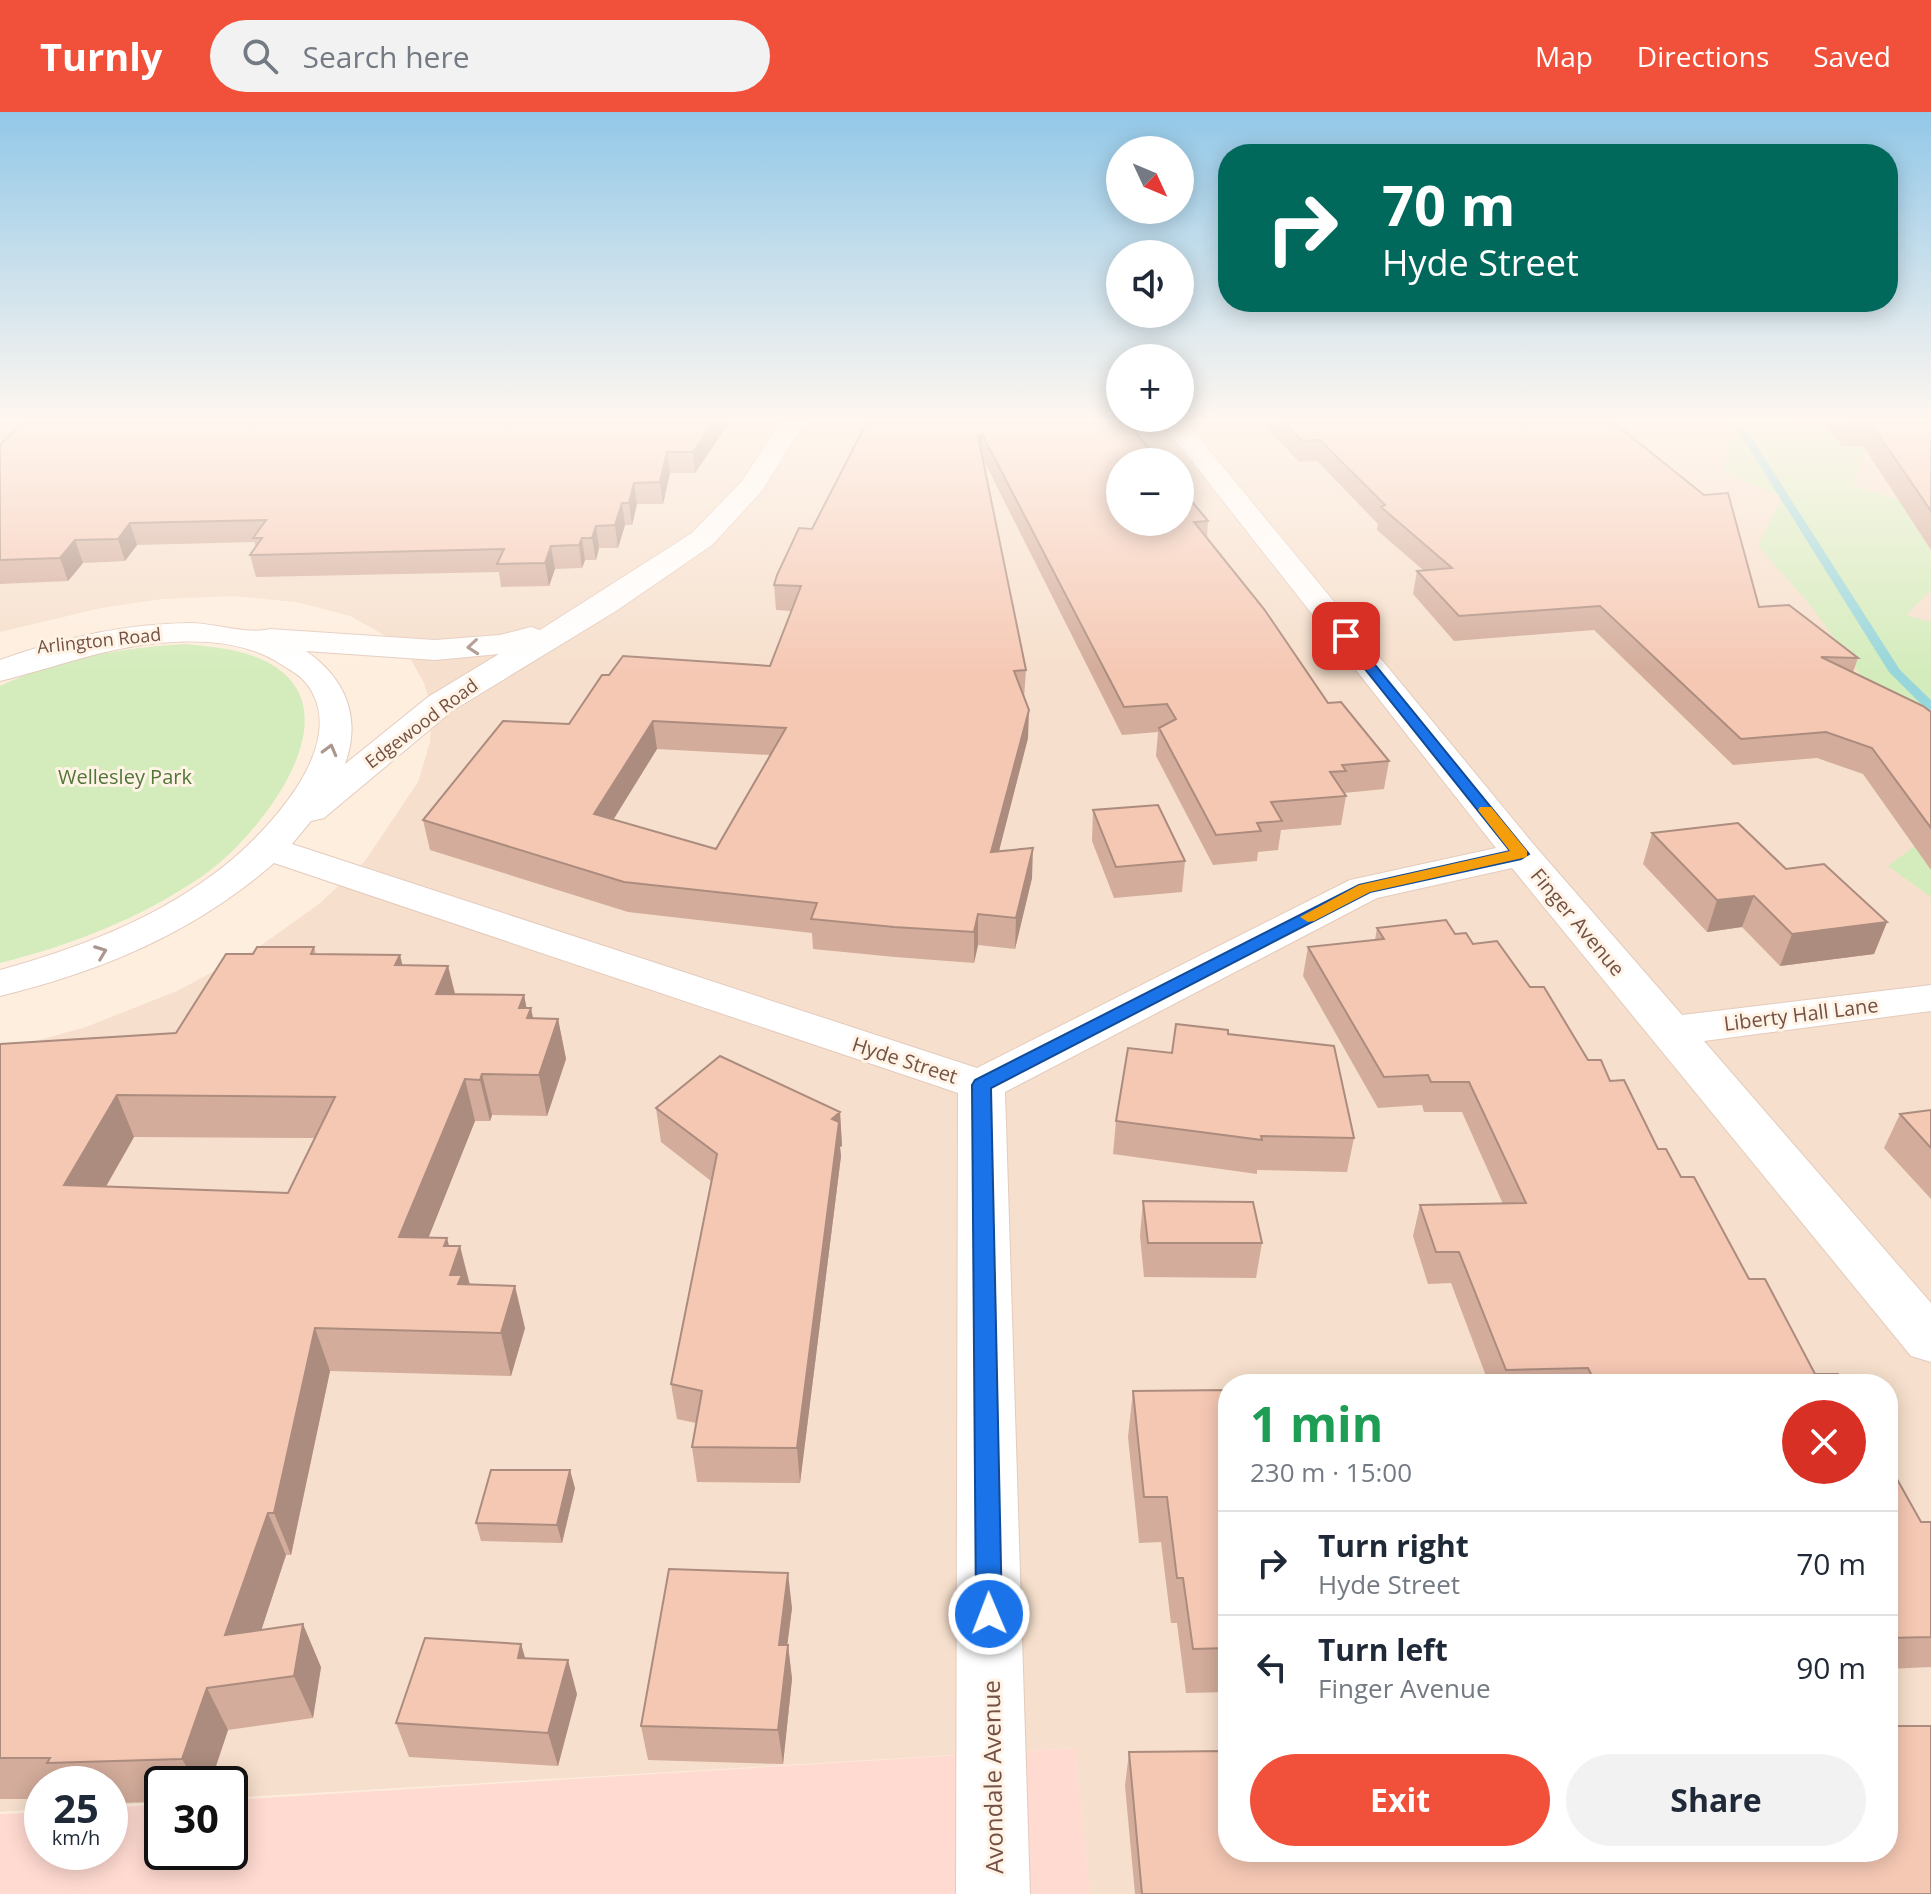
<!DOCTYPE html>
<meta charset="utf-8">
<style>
:root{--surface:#fff;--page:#f2f2f3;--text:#1f2937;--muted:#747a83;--line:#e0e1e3;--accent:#f1513a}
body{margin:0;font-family:"Open Sans",sans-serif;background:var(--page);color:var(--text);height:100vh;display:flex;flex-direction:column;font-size:30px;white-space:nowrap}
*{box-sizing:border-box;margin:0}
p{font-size:26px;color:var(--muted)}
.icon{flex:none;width:44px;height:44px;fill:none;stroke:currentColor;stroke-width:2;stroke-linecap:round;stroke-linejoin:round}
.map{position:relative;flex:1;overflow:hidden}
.panel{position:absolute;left:1218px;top:1262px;width:680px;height:488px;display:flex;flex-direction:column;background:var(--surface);border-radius:32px;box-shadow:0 4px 20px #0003}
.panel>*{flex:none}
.banner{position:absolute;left:1218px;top:32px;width:680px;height:168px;border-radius:32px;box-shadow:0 4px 20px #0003;background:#00695c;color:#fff;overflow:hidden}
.needle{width:52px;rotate:134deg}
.fabs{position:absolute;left:1106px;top:24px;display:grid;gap:16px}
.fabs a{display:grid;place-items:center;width:88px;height:88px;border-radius:50%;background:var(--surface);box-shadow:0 4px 20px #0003;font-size:40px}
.speed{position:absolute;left:24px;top:1654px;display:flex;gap:16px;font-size:40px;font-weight:700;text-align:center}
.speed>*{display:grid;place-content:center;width:104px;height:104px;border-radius:50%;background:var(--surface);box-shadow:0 4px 20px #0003;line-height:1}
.speed small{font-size:20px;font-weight:400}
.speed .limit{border:4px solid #111;border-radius:12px;background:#fff;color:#111}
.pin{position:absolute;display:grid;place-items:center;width:68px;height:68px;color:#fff;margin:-34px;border-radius:16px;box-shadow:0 4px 12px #0006}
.me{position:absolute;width:88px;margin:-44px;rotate:359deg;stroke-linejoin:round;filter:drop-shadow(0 0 6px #0008)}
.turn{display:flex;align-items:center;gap:28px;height:168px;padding:0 32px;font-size:36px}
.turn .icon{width:104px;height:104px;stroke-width:2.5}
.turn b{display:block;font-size:56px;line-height:68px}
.round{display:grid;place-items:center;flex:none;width:84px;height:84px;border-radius:42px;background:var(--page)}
.overview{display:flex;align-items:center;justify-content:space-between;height:136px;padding:0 32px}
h1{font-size:48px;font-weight:700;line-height:60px;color:#1e9e55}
.action{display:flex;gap:16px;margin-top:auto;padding:16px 32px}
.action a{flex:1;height:92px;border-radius:48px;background:var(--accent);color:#fff;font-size:32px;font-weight:700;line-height:92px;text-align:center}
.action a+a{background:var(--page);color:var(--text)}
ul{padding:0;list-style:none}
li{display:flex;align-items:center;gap:24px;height:104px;padding:0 32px;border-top:2px solid var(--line)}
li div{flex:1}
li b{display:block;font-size:30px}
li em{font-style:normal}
header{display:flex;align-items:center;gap:48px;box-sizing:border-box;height:112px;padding:0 40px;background:var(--accent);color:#fff}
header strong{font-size:38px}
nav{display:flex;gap:44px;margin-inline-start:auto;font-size:28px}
.search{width:560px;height:72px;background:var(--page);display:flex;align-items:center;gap:20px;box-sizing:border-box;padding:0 28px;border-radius:44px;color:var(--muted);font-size:30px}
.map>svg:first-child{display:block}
.residential{fill:#f6dfcc;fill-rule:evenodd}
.commercial{fill:#ffdad1}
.green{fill:#d4ecbc}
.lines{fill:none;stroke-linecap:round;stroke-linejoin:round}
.stream{fill:#97d6da;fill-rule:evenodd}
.minor-casing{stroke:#e4cbbd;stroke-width:2}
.minor{fill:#fff;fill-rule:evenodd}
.wall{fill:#d3ac9b;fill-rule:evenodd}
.shaded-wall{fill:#ac8c7e}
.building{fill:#f5c8b4;stroke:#ac8c7e;stroke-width:2;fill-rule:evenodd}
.oneway{stroke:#ac978f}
.route{fill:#1a73e8;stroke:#114b97;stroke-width:2}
.slow{fill:#f59e0b}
.labels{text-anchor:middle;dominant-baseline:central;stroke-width:6;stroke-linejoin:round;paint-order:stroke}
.far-street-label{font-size:18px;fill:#755145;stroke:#fff3e6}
.park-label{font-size:20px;fill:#52763a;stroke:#fff3e6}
.street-label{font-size:20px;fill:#755145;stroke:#fff3e6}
.near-street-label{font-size:24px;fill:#755145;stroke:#fff3e6}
</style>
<header>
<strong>Turnly</strong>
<div class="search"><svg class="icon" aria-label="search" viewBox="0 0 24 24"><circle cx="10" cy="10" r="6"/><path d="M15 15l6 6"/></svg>Search here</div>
<nav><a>Map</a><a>Directions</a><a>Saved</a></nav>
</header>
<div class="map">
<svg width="1931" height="1782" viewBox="0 0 1931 1782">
<rect width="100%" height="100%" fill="#feeede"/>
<path class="residential" d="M 0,310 L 1931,310 L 1931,1782 L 1090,1782 L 1075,1636 L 230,1686 L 230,1672 L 162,1672 L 162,1690 L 110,1693 L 110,1672 L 42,1672 L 42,1697 L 0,1700 L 0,939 L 86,915 L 177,879 L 256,837 L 319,792 L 365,749 L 418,670 L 430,630 L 432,598 L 424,571 L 409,544 L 384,523 L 350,504 L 296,490 L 233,484 L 163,487 L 101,496 L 0,520 ZM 1120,350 L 1180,350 L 1180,410 L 1120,410 ZM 1228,1272 L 1888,1272 L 1888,1740 L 1228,1740 Z"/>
<path class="commercial" d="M 1075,1636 L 1090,1782 L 0,1782 L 0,1702 L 42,1700 L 42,1740 L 110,1740 L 110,1696 L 162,1692 L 162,1740 L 230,1740 L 230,1688 Z"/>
<path class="green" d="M 1731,310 L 1800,310 L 1868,332 L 1853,373 L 1905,390 L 1931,425 L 1931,478 L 1906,503 L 1931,510 L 1931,661 L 1811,494 L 1758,434 L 1782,385 L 1724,360 Z
M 187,532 C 210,535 232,536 253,544 C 370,587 260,725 201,765 C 139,807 72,833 0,851 L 0,574 C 59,547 123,535 187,532 Z
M 1931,722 L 1931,785 L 1888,754 Z"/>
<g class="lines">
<path class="stream" d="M 1729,310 L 1738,310 L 1751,325 L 1900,558 L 1931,588 L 1931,599 L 1927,598 L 1889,560 L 1744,328 Z"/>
<g class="minor-casing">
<path id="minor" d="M 781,310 L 805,310 L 761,380 L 712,433 L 616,499 L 452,599 L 324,706 L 311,709 L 292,732 L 977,956 L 1350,768 L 1496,736 L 1161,310 L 1186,310 L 1535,734 L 1682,903 L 1931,873 L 1931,899 L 1704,929 L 1931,1191 L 1931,1250 L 1911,1244 L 1512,756 L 1377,786 L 1005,980 L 1030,1782 L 956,1782 L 958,981 L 274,751 C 194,821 102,859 0,884 L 0,858 C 76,837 151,809 215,761 C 260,728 355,633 306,571 C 300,563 290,558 282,553 C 247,529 199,527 159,531 C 103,536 54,556 0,569 L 0,548 C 61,526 125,512 190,511 C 215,511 246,523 270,517 L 435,528 L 500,523 L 531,515 L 540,518 L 692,421 L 742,369 ZM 306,539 L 435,548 L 499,542 L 428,585 L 345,652 C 362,605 345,566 306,539 Z"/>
</g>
<use href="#minor" class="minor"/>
</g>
<path class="wall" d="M 24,310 L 730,310 L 695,361 L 670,361 L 663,392 L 637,392 L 632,413 L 625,413 L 618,436 L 599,436 L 596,448 L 585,448 L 582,456 L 555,457 L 549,474 L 501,475 L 499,460 L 256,465 L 250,443 L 256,435 L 254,430 L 137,433 L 125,449 L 83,451 L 68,469 L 0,472 L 0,333 Z
M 867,310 L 1127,310 L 1208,409 L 1207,426 L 1328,591 L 1389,649 L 1384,677 L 1344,681 L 1346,684 L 1341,713 L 1281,718 L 1278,738 L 1258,740 L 1257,749 L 1213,753 L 1156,644 L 1158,620 L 1122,623 L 982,345 L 1026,558 L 1024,586 L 1028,626 L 999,739 L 1032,766 L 1015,837 L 978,833 L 974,851 L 895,845 L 813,837 L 812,821 L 628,800 L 430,738 L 423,708 L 569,612 L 609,563 L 770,554 L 791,499 L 776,498 L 774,473 L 812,417 ZM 657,637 L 770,643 L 716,737 L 613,707 Z
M 1262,310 L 1613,310 L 1759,495 L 1858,546 L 1853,560 L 1931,600 L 1931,758 L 1863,662 L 1817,646 L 1733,653 L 1594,518 L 1454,529 L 1413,482 L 1417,459 L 1423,458 L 1377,418 L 1378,412 L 1317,349 L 1299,350 Z
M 1823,310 L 1931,310 L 1931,438 L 1864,335 L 1842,334 Z
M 1093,698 L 1185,749 L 1182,780 L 1114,786 L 1092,729 Z
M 1652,721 L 1786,757 L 1887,810 L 1874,842 L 1780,854 L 1742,815 L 1707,820 L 1643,752 Z
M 1377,816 L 1455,822 L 1473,832 L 1530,875 L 1588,948 L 1610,969 L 1658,1037 L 1681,1065 L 1815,1262 L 1844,1272 L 1489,1272 L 1451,1171 L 1428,1172 L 1413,1124 L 1420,1093 L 1503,1092 L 1462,1000 L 1424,1000 L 1422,993 L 1378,996 L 1303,864 L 1308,835 L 1375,828 Z
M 314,835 L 316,842 L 402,853 L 448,854 L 455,882 L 524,883 L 526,896 L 533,906 L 558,907 L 566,947 L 547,1004 L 492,1003 L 490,1009 L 475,1009 L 428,1126 L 449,1134 L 470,1173 L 525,1216 L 511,1264 L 330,1259 L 291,1443 L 286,1443 L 261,1518 L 321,1555 L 313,1606 L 228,1618 L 210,1672 L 162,1672 L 162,1690 L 110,1691 L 110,1672 L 42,1672 L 42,1687 L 0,1687 L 0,932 L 176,921 L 253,842 ZM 134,1025 L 315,1026 L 288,1081 L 106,1074 Z
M 1228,922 L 1354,1026 L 1347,1060 L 1257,1058 L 1257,1062 L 1113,1042 L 1116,1009 L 1172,941 Z
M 656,996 L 840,1000 L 842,1034 L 840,1035 L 841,1044 L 800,1371 L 697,1370 L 692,1335 L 696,1311 L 677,1307 L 671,1272 L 711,1069 L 661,1030 Z
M 1931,998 L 1931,1087 L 1884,1036 L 1900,1002 Z
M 1143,1089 L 1262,1131 L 1256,1166 L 1144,1165 L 1140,1124 Z
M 1228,1278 L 1228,1580 L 1186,1581 L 1177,1511 L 1171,1511 L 1161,1430 L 1139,1431 L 1128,1325 L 1133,1279 Z
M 1888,1351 L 1921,1410 L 1931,1410 L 1931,1555 L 1888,1557 Z
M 575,1376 L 562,1431 L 481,1429 L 476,1411 Z
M 792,1496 L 787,1533 L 788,1533 L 792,1567 L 783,1652 L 648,1648 L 641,1614 Z
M 521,1532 L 525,1546 L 577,1582 L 558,1654 L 409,1645 L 396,1611 Z
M 1129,1640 L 1228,1740 L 1931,1782 L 1135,1782 L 1125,1674 Z"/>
<path class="shaded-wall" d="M 714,310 L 730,310 L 695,361 L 693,340 Z
M 982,322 L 982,345 L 978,324 Z
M 667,340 L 670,361 L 663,392 L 660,370 Z
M 634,371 L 637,392 L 632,413 L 629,391 Z
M 622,391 L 625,413 L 618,436 L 615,413 Z
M 130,411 L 137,433 L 125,449 L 118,427 Z
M 596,414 L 599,436 L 596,448 L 592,426 Z
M 582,426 L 585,448 L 582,456 L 579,433 Z
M 75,428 L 83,451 L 68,469 L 60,446 Z
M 551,434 L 555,457 L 549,474 L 545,451 Z
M 1029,598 L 1028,626 L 991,770 L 991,740 Z
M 653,609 L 657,637 L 599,731 L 594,702 Z
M 1033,736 L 1032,766 L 1015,837 L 1016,806 Z
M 1754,784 L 1742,815 L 1707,820 L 1717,788 Z
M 978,802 L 978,833 L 974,851 L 974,820 Z
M 1887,810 L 1874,842 L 1780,854 L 1792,822 Z
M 400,843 L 410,883 L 395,853 Z
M 448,854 L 458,894 L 436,882 Z
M 524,883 L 528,903 L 531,896 L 539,936 L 519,896 Z
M 558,907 L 566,947 L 547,1004 L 539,963 Z
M 482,962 L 492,1003 L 490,1009 L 480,968 Z
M 465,967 L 475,1009 L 412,1167 L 399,1125 Z
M 117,983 L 134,1025 L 83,1115 L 64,1073 Z
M 840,1000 L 842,1034 L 840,1035 L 841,1044 L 800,1371 L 797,1336 L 832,1007 Z
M 447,1126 L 454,1152 L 460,1134 L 471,1177 L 462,1205 L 444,1134 Z
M 515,1174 L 525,1216 L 511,1264 L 501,1221 Z
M 315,1216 L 330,1259 L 291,1443 L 274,1401 Z
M 570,1358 L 575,1376 L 562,1431 L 557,1413 Z
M 268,1401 L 286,1443 L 246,1565 L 225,1523 Z
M 788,1461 L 792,1496 L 783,1567 L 779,1533 Z
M 303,1512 L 321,1555 L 313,1606 L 294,1564 Z
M 521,1532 L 531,1566 L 518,1546 Z
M 788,1533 L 792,1567 L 783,1652 L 778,1618 Z
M 568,1548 L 577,1582 L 558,1654 L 548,1621 Z
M 207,1576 L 228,1618 L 210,1672 L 196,1672 L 182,1647 Z"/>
<path class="building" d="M 24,310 L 714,310 L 693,340 L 667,340 L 660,370 L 634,371 L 629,391 L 622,391 L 615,413 L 596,414 L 592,426 L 582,426 L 579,433 L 551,434 L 545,451 L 497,452 L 504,437 L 250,443 L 262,426 L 253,426 L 266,408 L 130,411 L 118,427 L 75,428 L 60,446 L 0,448 L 0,333 Z
M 867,310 L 1127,310 L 1160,350 L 1120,350 L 1120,410 L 1180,410 L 1180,375 L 1208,409 L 1194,410 L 1264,497 L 1328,591 L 1341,590 L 1389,649 L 1342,653 L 1346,659 L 1330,660 L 1346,684 L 1271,690 L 1282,709 L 1257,711 L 1261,719 L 1216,723 L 1159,616 L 1176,607 L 1167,592 L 1124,595 L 982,322 L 978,324 L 1026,558 L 1014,559 L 1029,598 L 991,740 L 1033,736 L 1016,806 L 978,802 L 974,820 L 894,815 L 811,807 L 817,791 L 624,770 L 423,708 L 503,609 L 569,612 L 602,563 L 609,563 L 623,544 L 770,554 L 801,474 L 774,473 L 777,463 L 799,416 L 812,417 ZM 653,609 L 786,616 L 716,737 L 594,702 Z
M 1284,310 L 1613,310 L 1704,383 L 1728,381 L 1759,495 L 1789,493 L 1858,546 L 1821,545 L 1923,594 L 1931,600 L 1931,716 L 1872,636 L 1826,620 L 1741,627 L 1600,494 L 1459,504 L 1417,459 L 1452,456 L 1381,395 L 1385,393 L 1320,328 L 1302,329 Z
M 1848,310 L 1931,310 L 1931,399 L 1871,312 L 1849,311 Z
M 1158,693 L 1185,749 L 1116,755 L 1093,698 Z
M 1738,711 L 1786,757 L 1824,752 L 1887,810 L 1792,822 L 1754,784 L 1717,788 L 1652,721 Z
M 1446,808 L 1455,822 L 1466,821 L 1473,832 L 1497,829 L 1530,875 L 1544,875 L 1588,948 L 1601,948 L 1610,969 L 1624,968 L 1658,1037 L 1666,1037 L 1681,1065 L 1694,1065 L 1749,1167 L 1765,1167 L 1815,1262 L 1838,1262 L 1844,1272 L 1596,1272 L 1588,1256 L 1506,1258 L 1459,1140 L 1436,1140 L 1420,1093 L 1526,1091 L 1469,970 L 1431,970 L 1428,963 L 1384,965 L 1308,835 L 1384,827 L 1377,816 Z
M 257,835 L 314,835 L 311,842 L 400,843 L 395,853 L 448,854 L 436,882 L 524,883 L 519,896 L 531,896 L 527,906 L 558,907 L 539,963 L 482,962 L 480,968 L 465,967 L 399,1125 L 447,1126 L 444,1134 L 460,1134 L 450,1163 L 462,1163 L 458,1172 L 515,1174 L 501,1221 L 315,1216 L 274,1401 L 268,1401 L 225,1523 L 303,1512 L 294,1564 L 207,1576 L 182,1647 L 47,1651 L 50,1646 L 0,1646 L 0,932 L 176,921 L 226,842 L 253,842 ZM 117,983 L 335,985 L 288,1081 L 64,1073 Z
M 1176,912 L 1228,918 L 1228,922 L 1334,934 L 1354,1026 L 1261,1024 L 1262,1028 L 1116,1009 L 1128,936 L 1172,941 Z
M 720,944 L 840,1000 L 832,1007 L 839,1010 L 797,1336 L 692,1335 L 702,1279 L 671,1272 L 717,1042 L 656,996 Z
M 1931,998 L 1931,1036 L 1900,1002 Z
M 1143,1089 L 1253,1090 L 1262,1131 L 1148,1131 Z
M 1228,1278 L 1228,1536 L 1193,1537 L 1183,1466 L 1177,1466 L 1167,1385 L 1144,1385 L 1133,1279 Z
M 1888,1351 L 1921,1410 L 1931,1410 L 1931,1525 L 1888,1526 Z
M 491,1358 L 570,1358 L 557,1413 L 476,1411 Z
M 669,1457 L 788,1461 L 779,1533 L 788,1533 L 778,1618 L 641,1614 Z
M 425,1526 L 521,1532 L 518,1546 L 568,1548 L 548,1621 L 396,1611 Z
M 1888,1614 L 1931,1614 L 1931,1782 L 1142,1782 L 1129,1640 L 1228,1639 L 1228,1740 L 1888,1740 Z"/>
<defs><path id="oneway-chevron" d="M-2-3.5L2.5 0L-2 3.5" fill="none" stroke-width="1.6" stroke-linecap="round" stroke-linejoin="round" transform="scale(2)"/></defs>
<g class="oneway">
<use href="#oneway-chevron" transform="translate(473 535) rotate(175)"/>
<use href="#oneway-chevron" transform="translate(330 638) rotate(-75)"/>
<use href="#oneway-chevron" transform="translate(101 840) rotate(-21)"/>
</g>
<linearGradient id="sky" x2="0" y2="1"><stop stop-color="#92c8e8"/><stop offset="0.55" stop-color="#fff7f0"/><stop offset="1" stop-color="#fff7f0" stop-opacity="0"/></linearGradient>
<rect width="1931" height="560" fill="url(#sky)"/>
<path class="route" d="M 1346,520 L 1350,522 L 1529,742 L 1521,747 L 1370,780 L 991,976 L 1002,1502 L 999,1510 L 989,1514 L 980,1510 L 976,1502 L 972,973 L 975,968 L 1359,773 L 1510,739 L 1341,527 L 1339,524 Z"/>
<path class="slow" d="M 1480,695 L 1491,695 L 1527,739 L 1527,745 L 1370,780 L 1314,809 L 1308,810 L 1300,805 L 1359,773 L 1510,739 L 1478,698 Z"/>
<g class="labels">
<g class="far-street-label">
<text transform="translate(99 528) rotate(-6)">Arlington Road</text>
<text transform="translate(421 611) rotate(-37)">Edgewood Road</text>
</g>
<g class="park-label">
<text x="125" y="664">Wellesley Park</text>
</g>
<g class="street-label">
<text transform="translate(1578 810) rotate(50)">Finger Avenue</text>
<text transform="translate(1801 902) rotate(-7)">Liberty Hall Lane</text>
<text transform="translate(905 948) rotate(18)">Hyde Street</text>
</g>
<g class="near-street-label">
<text transform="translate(992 1665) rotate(-91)">Avondale Avenue</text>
</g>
</g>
</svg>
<div class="fabs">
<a><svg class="needle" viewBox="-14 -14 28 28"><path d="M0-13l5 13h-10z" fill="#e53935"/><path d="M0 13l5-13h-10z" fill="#747a83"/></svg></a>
<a><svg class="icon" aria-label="sound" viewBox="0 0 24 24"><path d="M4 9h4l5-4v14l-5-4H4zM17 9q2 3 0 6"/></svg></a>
<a>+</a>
<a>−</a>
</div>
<div class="speed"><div>25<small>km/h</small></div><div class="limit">30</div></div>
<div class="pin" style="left:1346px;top:524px;background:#d93025"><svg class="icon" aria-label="arrive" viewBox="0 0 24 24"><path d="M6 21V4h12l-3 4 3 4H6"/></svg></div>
<svg class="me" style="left:989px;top:1502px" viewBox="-20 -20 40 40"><circle r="17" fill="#1a73e8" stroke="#fff" stroke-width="3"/><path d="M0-11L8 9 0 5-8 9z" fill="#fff"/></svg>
<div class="banner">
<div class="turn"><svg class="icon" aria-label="right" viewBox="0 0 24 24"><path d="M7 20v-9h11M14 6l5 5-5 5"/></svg><div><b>70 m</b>Hyde Street</div></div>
</div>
<section class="panel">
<div class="overview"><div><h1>1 min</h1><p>230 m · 15:00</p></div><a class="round" style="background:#d93025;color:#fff"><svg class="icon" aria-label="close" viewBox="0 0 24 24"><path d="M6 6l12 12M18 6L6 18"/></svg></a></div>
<ul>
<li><svg class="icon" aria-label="right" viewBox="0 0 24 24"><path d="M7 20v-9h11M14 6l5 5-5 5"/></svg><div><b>Turn right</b><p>Hyde Street</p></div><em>70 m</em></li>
<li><svg class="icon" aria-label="left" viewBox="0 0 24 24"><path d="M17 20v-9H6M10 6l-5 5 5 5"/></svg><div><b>Turn left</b><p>Finger Avenue</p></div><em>90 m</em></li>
</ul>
<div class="action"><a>Exit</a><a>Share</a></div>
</section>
</div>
